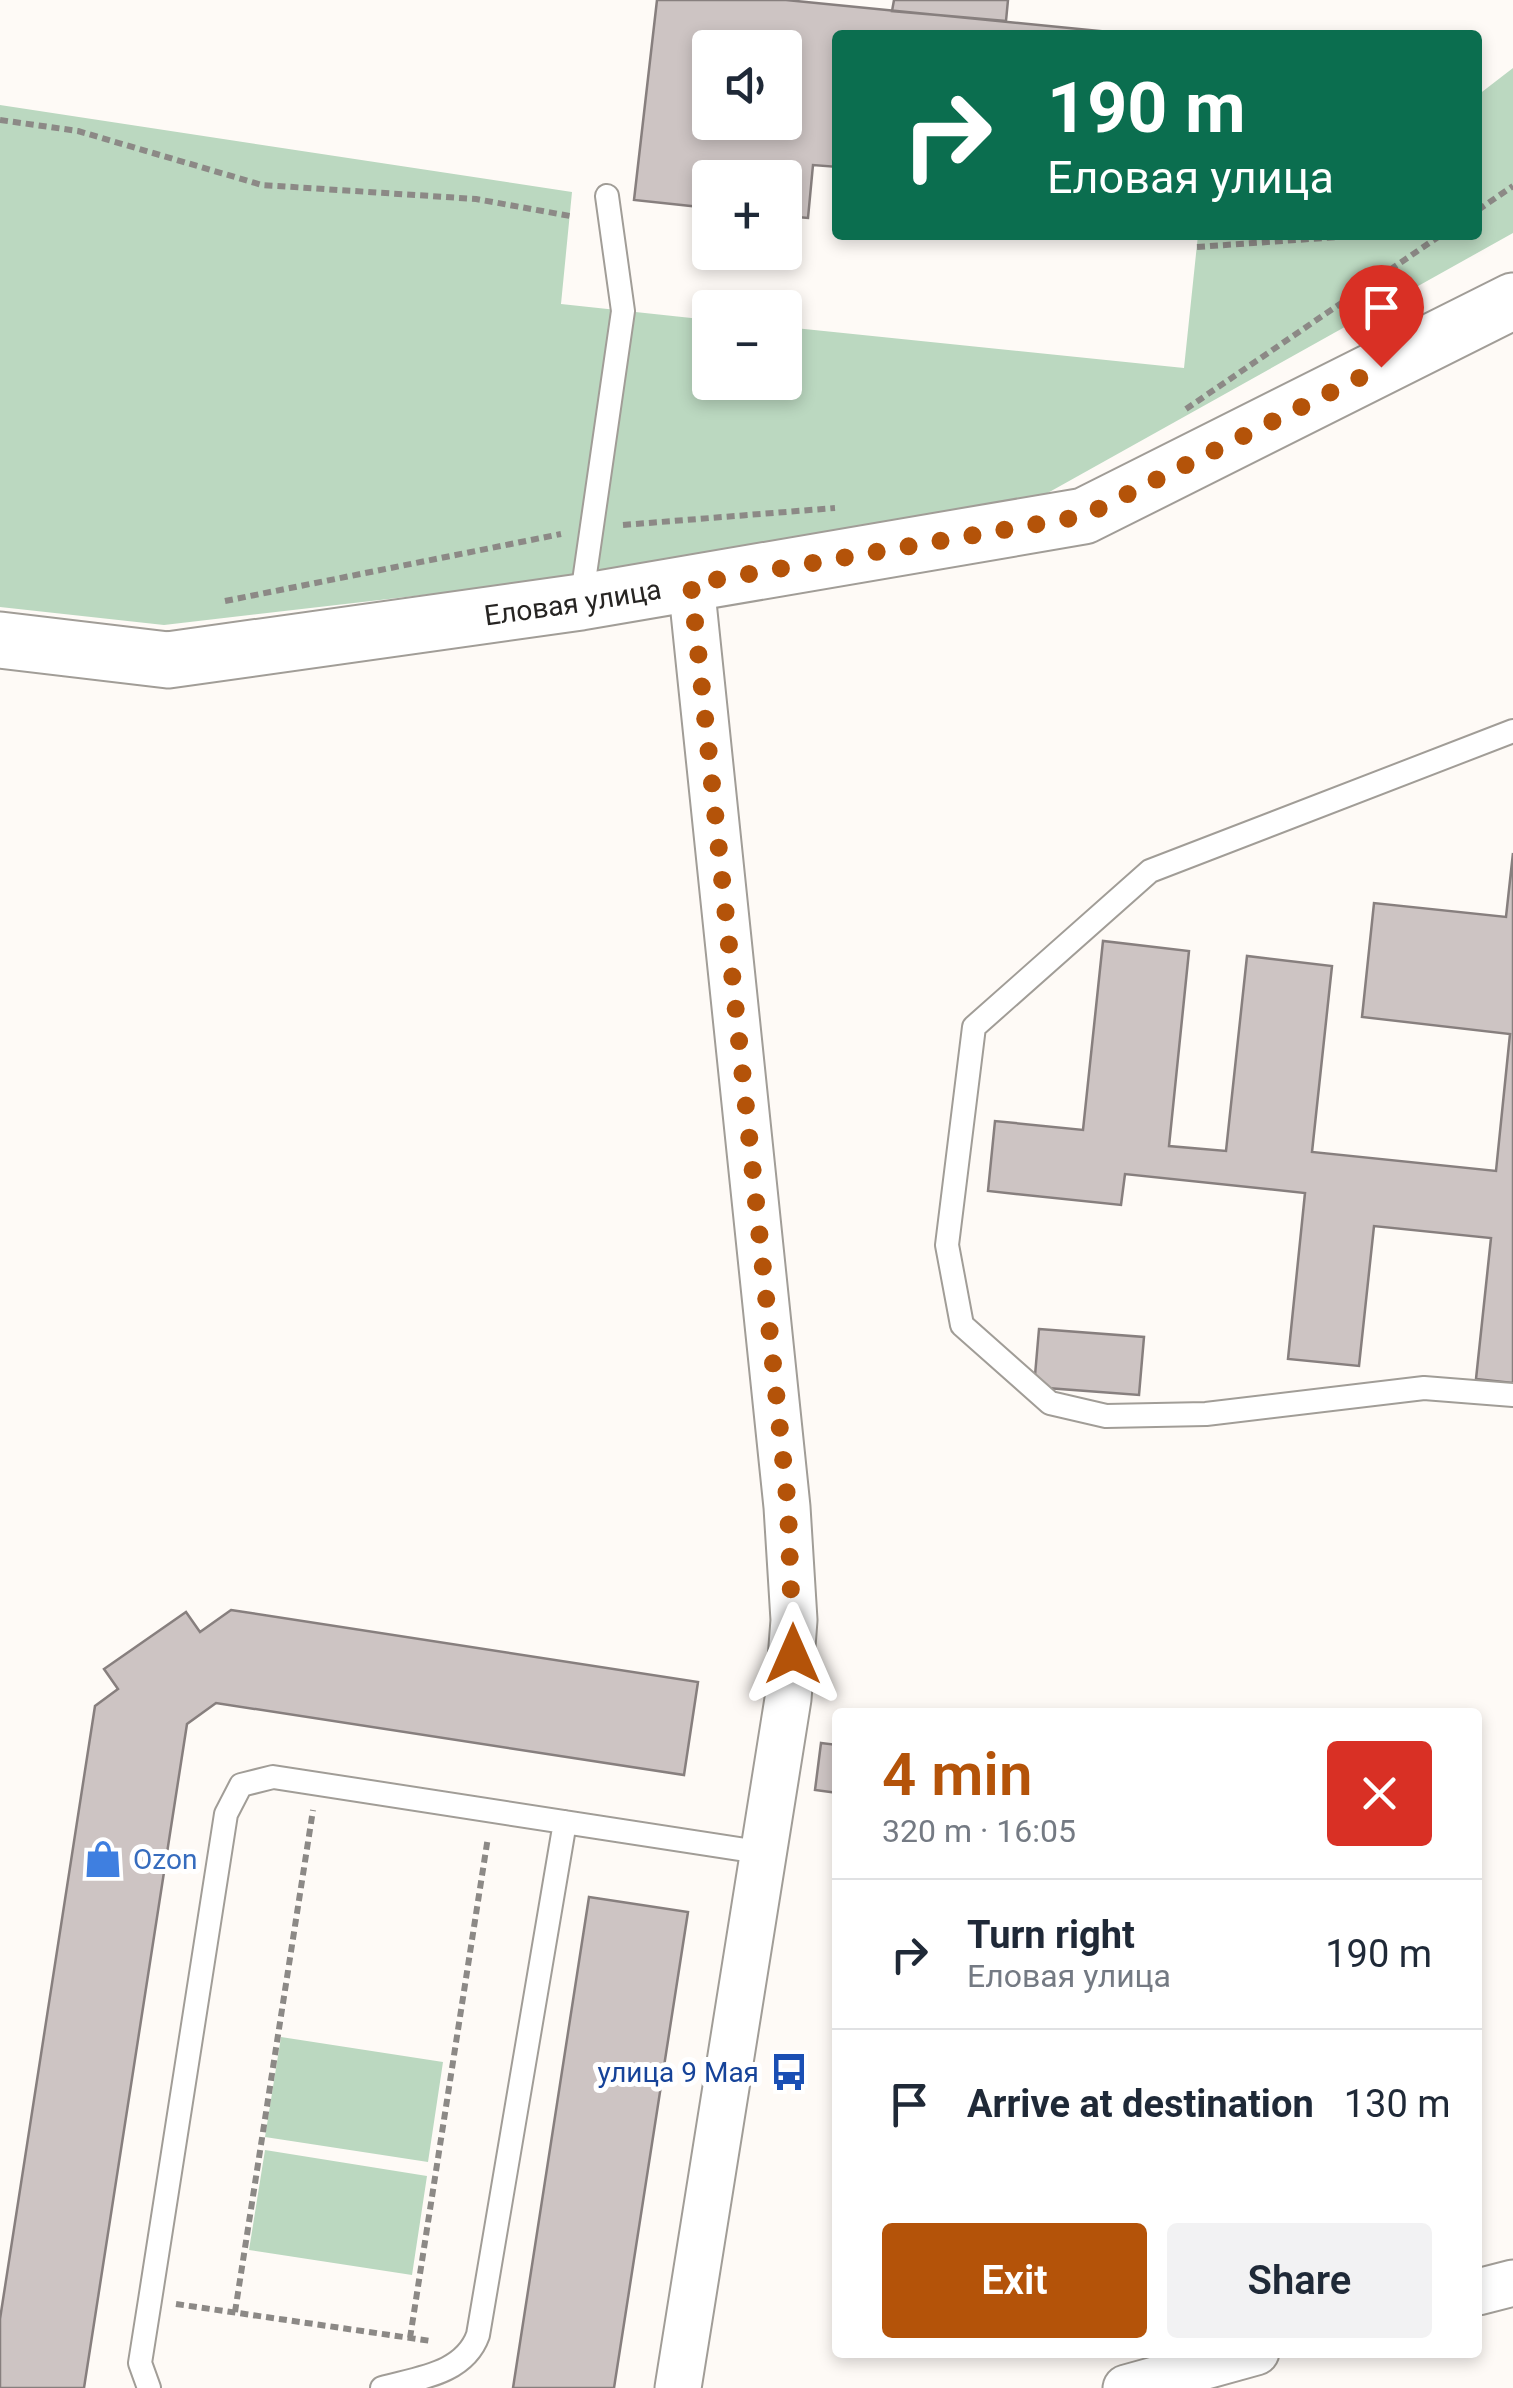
<!DOCTYPE html>
<meta charset="utf-8">
<style>
:root{--surface:#fff;--page:#f2f2f3;--text:#1f2937;--muted:#747a83;--line:#e0e1e3;--accent:#b45309}
body{margin:0;font-family:Roboto,sans-serif;background:var(--page);color:var(--text);height:100vh;display:flex;flex-direction:column;font-size:38px;white-space:nowrap}
*{box-sizing:border-box;margin:0}
p{font-size:32px;color:var(--muted)}
.icon{flex:none;width:55px;height:55px;fill:none;stroke:currentColor;stroke-width:2;stroke-linecap:round;stroke-linejoin:round}
.map{position:relative;flex:1;overflow:hidden}
.panel{position:absolute;left:832px;top:1708px;width:650px;height:650px;display:flex;flex-direction:column;background:var(--surface);border-radius:10px;box-shadow:0 5px 15px #0003}
.panel>*{flex:none}
.hud{position:absolute;left:832px;top:30px;width:650px;height:210px;border-radius:10px;box-shadow:0 5px 15px #0003;background:#0b6e4f;color:#fff;overflow:hidden}
.tools{position:absolute;left:692px;top:30px;display:grid;gap:20px}
.tools a{display:grid;place-items:center;width:110px;height:110px;border-radius:10px;background:var(--surface);box-shadow:0 5px 15px #0003;font-size:50px}
.pin{position:absolute;display:grid;place-items:center;width:85px;height:85px;color:#fff;margin:-102px -42px;border-radius:50% 50% 50% 0;rotate:-45deg;box-shadow:0 0 10px #0007}
.pin .icon{rotate:45deg}
.me{position:absolute;width:110px;margin:-55px;rotate:0deg;stroke-linejoin:round;filter:drop-shadow(0 0 8px #0008)}
.turn{display:flex;align-items:center;gap:35px;height:210px;padding:0 50px;font-size:45px}
.turn .icon{width:130px;height:130px;stroke-width:2.5}
.turn b{display:block;font-size:70px;line-height:85px}
.round{display:grid;place-items:center;flex:none;width:105px;height:105px;border-radius:10px;background:var(--page)}
.head{display:flex;align-items:center;justify-content:space-between;height:170px;padding:0 50px}
h1{font-size:60px;font-weight:600;line-height:75px;color:var(--accent)}
.action{display:flex;gap:20px;margin-top:auto;padding:20px 50px}
.action a{flex:1;height:115px;border-radius:10px;background:var(--accent);color:#fff;font-size:40px;font-weight:600;line-height:115px;text-align:center}
.action a+a{background:var(--page);color:var(--text)}
ul{padding:0;list-style:none}
li{display:flex;align-items:center;gap:30px;height:150px;padding:0 50px;border-top:2px solid var(--line)}
li div{flex:1}
li b{display:block;font-size:38px}
li em{font-style:normal}
.map>svg:first-child{display:block}
.green{fill:#bbd8c0}
.building{fill:#cdc4c3;stroke:#877f7e;stroke-width:2.5;fill-rule:evenodd}
.lines{fill:none;stroke-linecap:round;stroke-linejoin:round}
.service-casing{stroke:#a19d97;stroke-width:26}
.minor-casing{stroke:#a19d97;stroke-width:49}
.primary-casing{stroke:#a19d97;stroke-width:59}
.path{stroke:#8c8986;stroke-width:6;stroke-dasharray:8 5;stroke-linecap:butt}
.service{stroke:#fff;stroke-width:22}
.minor{stroke:#fff;stroke-width:45}
.primary{stroke:#fff;stroke-width:55}
.route{stroke:#b45309;stroke-width:18;stroke-dasharray:0 32.4}
.labels{text-anchor:middle;dominant-baseline:central;stroke-width:10;stroke-linejoin:round;paint-order:stroke}
.street-label{font-size:28px;fill:#262422;stroke:#fff}
.shop-label{font-size:28px;fill:#366cbe;stroke:#fff;text-anchor:start}
.transit-label{font-size:28px;fill:#164399;stroke:#fff;text-anchor:end}
</style>
<div class="map">
<svg width="1513" height="2388" viewBox="0 0 1513 2388">
<rect width="100%" height="100%" fill="#fefaf6"/>
<path class="green" d="M 1513,68 L 1513,233 L 1044,495 L 709,562 L 164,625 L 0,607 L 0,105 L 572,192 L 561,304 L 710,320 L 710,382 L 785,382 L 785,327 L 1184,368 L 1198,235 L 1478,235 L 1478,95 Z
M 281,2037 L 443,2062 L 428,2162 L 265,2137 Z
M 265,2150 L 427,2176 L 412,2275 L 249,2250 Z"/>
<path class="building" d="M 657,0 L 786,0 L 1140,35 L 838,35 L 838,167 L 813,165 L 808,218 L 785,216 L 785,178 L 710,178 L 710,208 L 634,200 ZM 710,48 L 785,48 L 785,122 L 710,122 Z
M 894,0 L 1008,0 L 1006,21 L 892,11 Z
M 1513,853 L 1513,1383 L 1476,1379 L 1491,1238 L 1374,1226 L 1359,1366 L 1288,1359 L 1305,1193 L 1125,1174 L 1121,1205 L 988,1191 L 995,1121 L 1083,1130 L 1103,941 L 1189,951 L 1169,1146 L 1226,1151 L 1247,956 L 1332,966 L 1312,1152 L 1496,1171 L 1510,1034 L 1362,1017 L 1374,903 L 1506,917 Z
M 1039,1329 L 1144,1337 L 1139,1395 L 1034,1387 Z
M 231,1610 L 698,1682 L 684,1775 L 216,1703 L 187,1724 L 84,2388 L 0,2388 L 0,2319 L 95,1706 L 118,1689 L 104,1669 L 186,1612 L 200,1632 Z
M 821,1743 L 838,1745 L 838,1793 L 815,1790 Z
M 589,1897 L 688,1912 L 614,2388 L 513,2388 Z"/>
<g class="lines">
<g class="service-casing">
<path id="service" d="M 581,602 L 623,311 L 607,196
M 1513,731 L 1150,871 L 974,1027 L 947,1245 L 962,1325 L 1050,1403 L 1106,1416 L 1206,1414 L 1424,1388 L 1513,1395
M 149,2388 L 140,2363 L 150,2300 L 226,1814 L 241,1785 L 273,1777 L 765,1853
M 382,2388 C 418,2378 464,2374 478,2335 L 565,1822"/>
</g>
<g class="minor-casing">
<path id="minor" d="M 1478,2292 L 1513,2283
M 678,2388 L 788,1699 L 794,1620 L 787,1507 L 691,583
M 1126,2388 L 1256,2352"/>
</g>
<g class="primary-casing">
<g id="primary">
<path id="s1" d="M 0,640 L 168,660 L 581,602 L 1084,516 L 1513,301"/>
</g>
</g>
<path class="path" d="M 0,120 L 78,131 L 262,185 L 476,199 L 570,216
M 1478,210 L 1513,186
M 1197,247 L 1367,235
M 1186,409 L 1441,235
M 623,525 L 835,508
M 225,601 L 561,534
M 176,2304 L 431,2341
M 235,2312 L 313,1810
M 410,2338 L 488,1837"/>
<use href="#service" class="service"/>
<use href="#minor" class="minor"/>
<use href="#primary" class="primary"/>
</g>
<g class="lines">
<path class="route" d="M 793,1654 L 788,1506 L 691,584 L 1084,516 L 1381,367"/>
</g>
<defs>
<g id="shop-bare" transform="scale(3)"><path d="M-5-2.5h2.3a2.7 3.5 0 0 1 5.4 0H5L5.5 6h-11ZM-1.5-2.5h3a1.5 2.3 0 0 0-3 0Z" fill="#3f7fe0" stroke="#fff" stroke-width="2.5" paint-order="stroke"/></g>
<g id="bus-bare" transform="scale(3)"><path d="M-5-6H5V4H4V6H2V4H-2V6H-4V4H-5ZM-3.5-4V0h7V-4ZM-3.5 1.2v1.5H-2V1.2ZM2 1.2v1.5H3.5V1.2Z" fill="#1a4fb4" stroke="#fff" stroke-width="2.5" paint-order="stroke"/></g>
</defs>
<g fill-rule="evenodd">
<use href="#shop-bare" x="103" y="1859"/>
<use href="#bus-bare" x="789" y="2072"/>
</g>
<g class="labels">
<g class="street-label">
<text stroke="none"><textPath href="#s1" startOffset="578">Еловая улица</textPath></text>
</g>
<g class="shop-label">
<text x="133" y="1859">Ozon</text>
</g>
<g class="transit-label">
<text x="759" y="2072">улица 9 Мая</text>
</g>
</g>
</svg>
<div class="tools">
<a><svg class="icon" aria-label="sound" viewBox="0 0 24 24"><path d="M4 9h4l5-4v14l-5-4H4zM17 9q2 3 0 6"/></svg></a>
<a>+</a>
<a>−</a>
</div>
<div class="pin" style="left:1381px;top:367px;background:#d93025"><svg class="icon" aria-label="arrive" viewBox="0 0 24 24"><path d="M6 21V4h12l-3 4 3 4H6"/></svg></div>
<svg class="me" style="left:793px;top:1654px" viewBox="-20 -20 40 40"><path d="M0-17L14 15 0 8-14 15z" fill="#b45309" stroke="#fff" stroke-width="4"/></svg>
<div class="hud">
<div class="turn"><svg class="icon" aria-label="right" viewBox="0 0 24 24"><path d="M7 20v-9h11M14 6l5 5-5 5"/></svg><div><b>190 m</b>Еловая улица</div></div>
</div>
<section class="panel">
<div class="head"><div><h1>4 min</h1><p>320 m · 16:05</p></div><a class="round" style="background:#d93025;color:#fff"><svg class="icon" aria-label="close" viewBox="0 0 24 24"><path d="M6 6l12 12M18 6L6 18"/></svg></a></div>
<ul>
<li><svg class="icon" aria-label="right" viewBox="0 0 24 24"><path d="M7 20v-9h11M14 6l5 5-5 5"/></svg><div><b>Turn right</b><p>Еловая улица</p></div><em>190 m</em></li>
<li><svg class="icon" aria-label="arrive" viewBox="0 0 24 24"><path d="M6 21V4h12l-3 4 3 4H6"/></svg><div><b>Arrive at destination</b></div><em>130 m</em></li>
</ul>
<div class="action"><a>Exit</a><a>Share</a></div>
</section>
</div>
